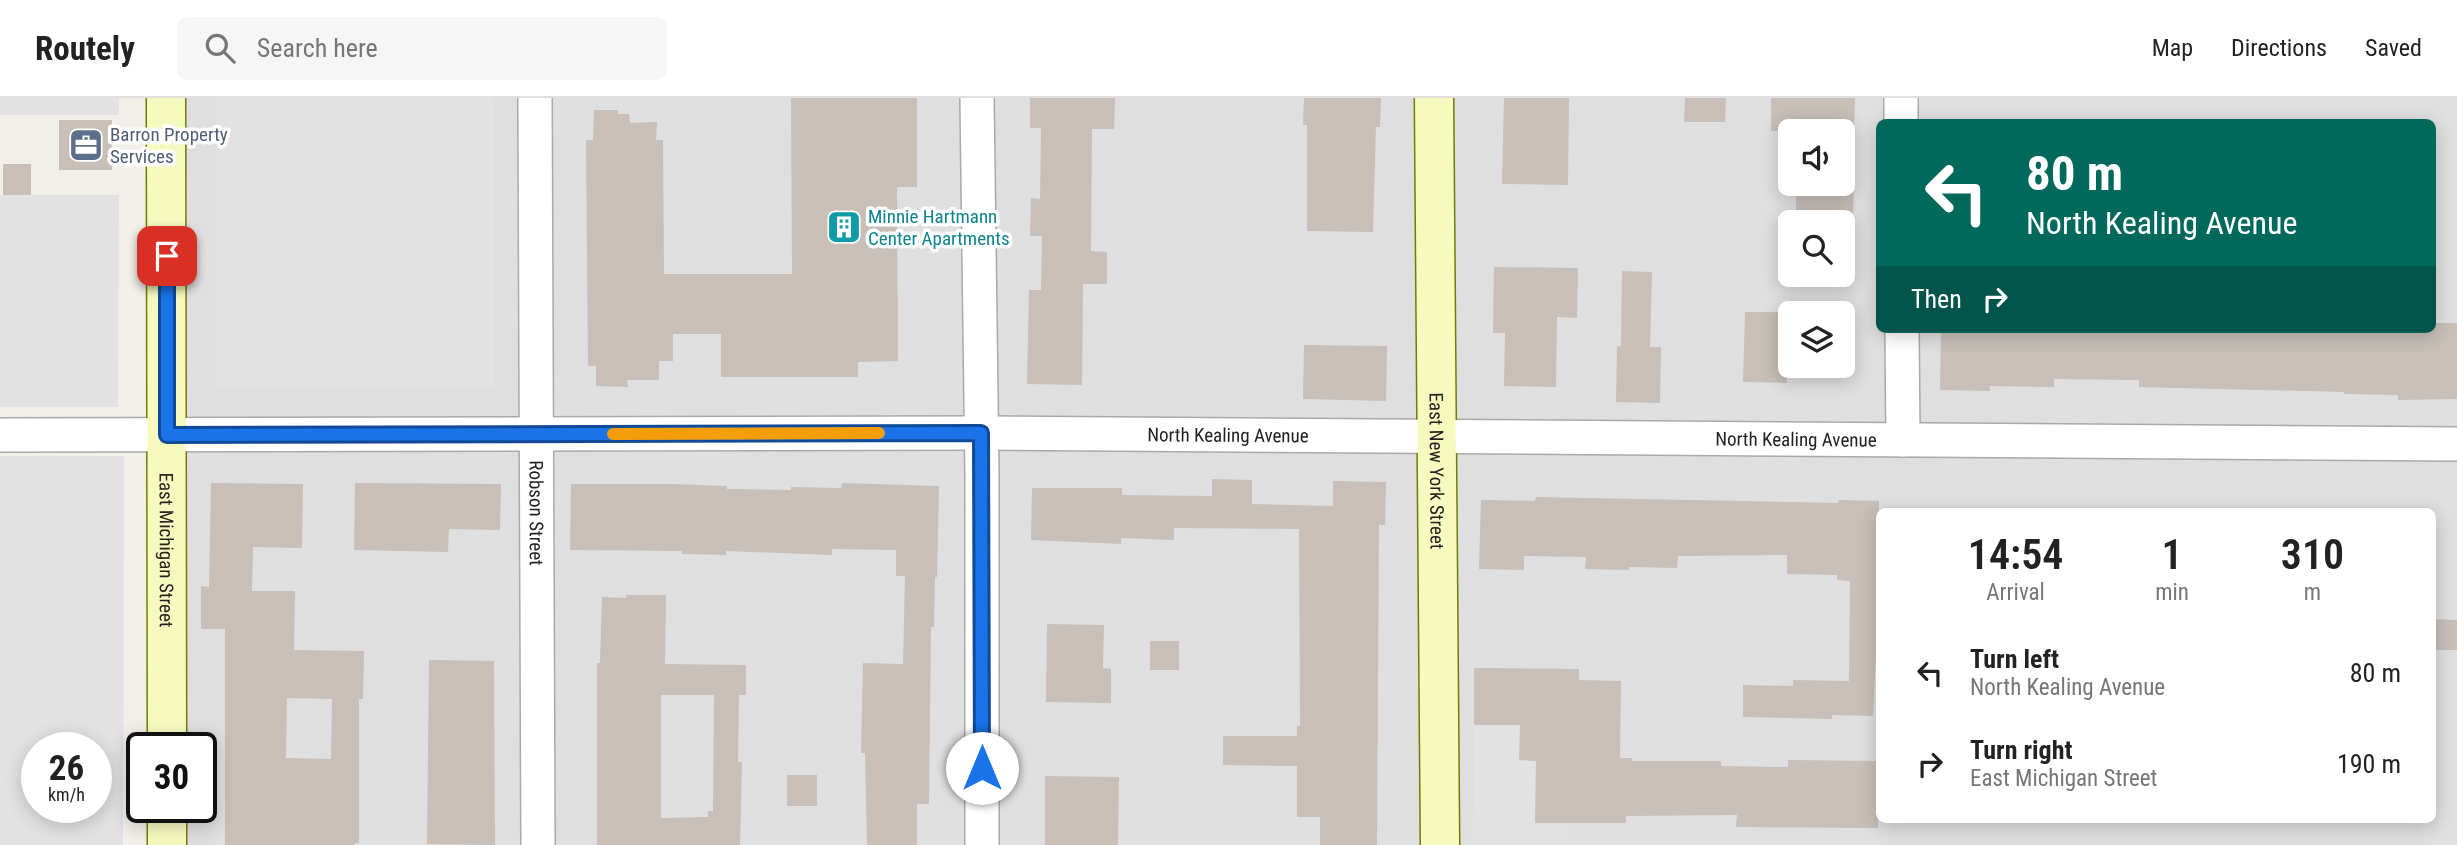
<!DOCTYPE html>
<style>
:root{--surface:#fff;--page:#f6f6f6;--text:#222;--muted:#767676;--line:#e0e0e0}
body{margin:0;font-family:"Roboto Condensed",sans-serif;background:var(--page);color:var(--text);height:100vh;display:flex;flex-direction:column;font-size:26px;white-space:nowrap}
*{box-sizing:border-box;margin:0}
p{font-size:23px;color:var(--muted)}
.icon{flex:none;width:38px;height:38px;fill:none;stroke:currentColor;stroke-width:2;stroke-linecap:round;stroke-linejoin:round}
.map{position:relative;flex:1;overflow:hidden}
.side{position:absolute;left:1876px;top:410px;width:560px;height:315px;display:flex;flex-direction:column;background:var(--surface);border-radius:10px;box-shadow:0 4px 18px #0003}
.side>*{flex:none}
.top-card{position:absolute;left:1876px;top:21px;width:560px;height:214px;border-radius:10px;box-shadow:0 4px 18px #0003;background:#00695c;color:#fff;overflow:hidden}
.fabs{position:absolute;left:1778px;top:21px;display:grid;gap:14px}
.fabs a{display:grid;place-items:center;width:77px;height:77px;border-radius:10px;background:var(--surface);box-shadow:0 4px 18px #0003;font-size:35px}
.speed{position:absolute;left:21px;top:634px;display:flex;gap:14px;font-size:35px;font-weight:700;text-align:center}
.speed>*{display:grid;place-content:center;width:91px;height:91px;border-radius:50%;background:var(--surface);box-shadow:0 4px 18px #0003;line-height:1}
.speed small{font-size:18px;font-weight:400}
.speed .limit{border:4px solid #111;border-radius:10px;background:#fff;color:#111}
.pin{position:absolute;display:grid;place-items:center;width:60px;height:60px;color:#fff;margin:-30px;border-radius:14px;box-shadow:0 4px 10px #0006}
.me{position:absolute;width:77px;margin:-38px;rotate:0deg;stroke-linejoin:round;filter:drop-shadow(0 0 5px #0008)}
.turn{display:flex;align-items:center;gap:24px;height:147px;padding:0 35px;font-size:32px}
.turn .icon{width:91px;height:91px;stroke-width:2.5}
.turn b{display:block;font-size:49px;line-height:60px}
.then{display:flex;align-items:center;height:66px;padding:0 35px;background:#0003;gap:14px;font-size:26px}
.eta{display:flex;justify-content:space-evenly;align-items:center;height:119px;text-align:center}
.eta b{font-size:42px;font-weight:600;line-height:49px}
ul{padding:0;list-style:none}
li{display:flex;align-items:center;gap:21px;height:91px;padding:0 35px}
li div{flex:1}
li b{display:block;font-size:26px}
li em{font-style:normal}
header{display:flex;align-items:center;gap:42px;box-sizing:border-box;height:98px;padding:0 35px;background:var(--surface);border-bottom:2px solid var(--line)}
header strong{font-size:33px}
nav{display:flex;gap:38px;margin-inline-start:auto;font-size:24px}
.search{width:490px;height:63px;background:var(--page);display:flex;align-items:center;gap:18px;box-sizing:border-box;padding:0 24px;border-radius:10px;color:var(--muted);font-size:26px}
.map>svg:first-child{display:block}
.residential{fill:#e0dfdf;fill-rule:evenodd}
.parking{fill:#e2e2e2;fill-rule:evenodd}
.building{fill:#c7bfb8;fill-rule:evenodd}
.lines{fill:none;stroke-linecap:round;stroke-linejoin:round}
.street-casing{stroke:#a9a9a9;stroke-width:36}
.secondary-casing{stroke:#707d05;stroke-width:41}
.street{stroke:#fff;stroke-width:33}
.secondary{stroke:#f7fabf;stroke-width:38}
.route-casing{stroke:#114b97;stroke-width:18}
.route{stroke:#1a73e8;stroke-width:12}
.slow{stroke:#f59e0b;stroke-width:12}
.labels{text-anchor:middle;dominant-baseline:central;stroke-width:7;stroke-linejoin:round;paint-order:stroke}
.service-label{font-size:19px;fill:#4e5e75;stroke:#fff;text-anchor:start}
.culture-label{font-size:19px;fill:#0d838f;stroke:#fff;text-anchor:start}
.street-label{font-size:19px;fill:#222;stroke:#fff}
</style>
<header>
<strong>Routely</strong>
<div class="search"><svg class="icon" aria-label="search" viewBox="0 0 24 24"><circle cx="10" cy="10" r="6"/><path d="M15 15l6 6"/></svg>Search here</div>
<nav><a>Map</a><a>Directions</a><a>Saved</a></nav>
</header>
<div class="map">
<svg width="2457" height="747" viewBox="0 0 2457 747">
<rect width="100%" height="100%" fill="#f2efe9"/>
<path class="residential" d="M 169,0 L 2457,0 L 2457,747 L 159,747 L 159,709 L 201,709 L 201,649 L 160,649 ZM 1880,24 L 2432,24 L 2432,231 L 1880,231 ZM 1790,33 L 1843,33 L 1843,86 L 1790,86 ZM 1790,124 L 1843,124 L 1843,177 L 1790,177 ZM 1790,215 L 1843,215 L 1843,268 L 1790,268 ZM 1880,413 L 2432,413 L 2432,721 L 1880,721 Z"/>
<path class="parking" d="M 0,0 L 119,0 L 119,17 L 0,17 Z
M 217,0 L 494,0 L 494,290 L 217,290 Z
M 0,97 L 119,97 L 118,309 L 0,309 Z
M 0,358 L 124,358 L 123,747 L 0,747 ZM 96,649 L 96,709 L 37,709 L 37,649 Z
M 1474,627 L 1520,627 L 1519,662 L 1536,663 L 1535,725 L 1567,725 L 1567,747 L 1473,747 Z"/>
<path class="building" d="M 791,0 L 917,0 L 917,89 L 897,89 L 898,263 L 858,264 L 858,279 L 721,279 L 721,236 L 673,236 L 673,263 L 659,263 L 659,282 L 627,282 L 628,289 L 596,288 L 596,268 L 588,268 L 587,163 L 586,42 L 593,42 L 594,12 L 618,12 L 618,16 L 629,16 L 630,25 L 657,24 L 656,42 L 663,42 L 664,176 L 792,176 Z
M 1030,0 L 1115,0 L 1114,31 L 1092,31 L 1091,153 L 1107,154 L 1107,186 L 1083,186 L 1082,287 L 1027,286 L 1029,192 L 1041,192 L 1042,138 L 1030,138 L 1031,100 L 1040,101 L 1041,30 L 1030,30 Z
M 1304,0 L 1381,0 L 1380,29 L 1376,29 L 1373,134 L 1307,133 L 1307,27 L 1303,27 Z
M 1504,0 L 1569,0 L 1568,87 L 1502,86 Z
M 1685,0 L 1726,0 L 1725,24 L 1684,24 Z
M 1771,0 L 1855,0 L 1854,33 L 1771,33 Z
M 59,22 L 112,22 L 112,72 L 59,72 Z
M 3,66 L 31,66 L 31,97 L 3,97 Z
M 1796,86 L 1854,86 L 1853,124 L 1796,124 Z
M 1494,169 L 1578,170 L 1577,220 L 1557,219 L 1556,289 L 1504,288 L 1505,235 L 1493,235 Z
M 1622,173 L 1652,174 L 1650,249 L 1661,249 L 1660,305 L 1616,304 L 1617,248 L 1621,248 Z
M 1745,214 L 1788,214 L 1787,285 L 1743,284 Z
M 2432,225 L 2457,225 L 2457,301 L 2398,302 L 2398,297 L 2344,296 L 2344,294 L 2139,289 L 2139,282 L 2054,281 L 2054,289 L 1990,288 L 1990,293 L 1940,292 L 1941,231 L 2432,231 Z
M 1304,247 L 1387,248 L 1386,303 L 1303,301 Z
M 1212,381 L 1252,382 L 1252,406 L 1333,408 L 1333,383 L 1386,384 L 1385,427 L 1379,427 L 1377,747 L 1320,747 L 1320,719 L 1297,719 L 1297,668 L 1223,667 L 1223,638 L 1297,638 L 1297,628 L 1300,628 L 1299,431 L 1174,430 L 1174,442 L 1121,440 L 1121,446 L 1031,442 L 1032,390 L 1122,390 L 1122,397 L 1212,398 Z
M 211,385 L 303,386 L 302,450 L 253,449 L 252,493 L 295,493 L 294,552 L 364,553 L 363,601 L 359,601 L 359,745 L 355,745 L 355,747 L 225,747 L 225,531 L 201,531 L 201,488 L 209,489 ZM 287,600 L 332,601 L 331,661 L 286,660 Z
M 355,385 L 501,386 L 500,432 L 449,431 L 448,454 L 354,452 Z
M 842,385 L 939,388 L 937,479 L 935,479 L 934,529 L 931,529 L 929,706 L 917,706 L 917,747 L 867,747 L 865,655 L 861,655 L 863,565 L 903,566 L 905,478 L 896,478 L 896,452 L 832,451 L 832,457 L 726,453 L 726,457 L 682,456 L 682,453 L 570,452 L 571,386 L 671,386 L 727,388 L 727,391 L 791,392 L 791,389 L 841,390 Z
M 1536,399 L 1838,405 L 1839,402 L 1879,403 L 1877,523 L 1879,523 L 1879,555 L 1876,555 L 1873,618 L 1832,617 L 1832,621 L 1743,619 L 1743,587 L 1793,588 L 1793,582 L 1849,583 L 1850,483 L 1837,482 L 1837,477 L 1787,476 L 1787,457 L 1678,458 L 1677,470 L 1629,469 L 1629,472 L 1585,471 L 1586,459 L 1524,458 L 1524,472 L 1479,471 L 1481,402 L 1535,403 Z
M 626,497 L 666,497 L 665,566 L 746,567 L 746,597 L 739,597 L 738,664 L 742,664 L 740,747 L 597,747 L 597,565 L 600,565 L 602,499 L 626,500 ZM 661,597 L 714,597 L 713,713 L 708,713 L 708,719 L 661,720 Z
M 2432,521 L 2457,522 L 2457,552 L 2432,552 Z
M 1047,526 L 1104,527 L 1103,570 L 1111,571 L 1111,605 L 1046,604 Z
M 1150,543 L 1179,543 L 1179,572 L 1150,572 Z
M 429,562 L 494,563 L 495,747 L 427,746 Z
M 1474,570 L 1579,571 L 1579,582 L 1621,583 L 1620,660 L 1632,660 L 1632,663 L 1721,663 L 1721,668 L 1788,669 L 1788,662 L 1879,663 L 1878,730 L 1736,729 L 1737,717 L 1626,718 L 1626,725 L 1535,725 L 1536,663 L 1519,662 L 1520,627 L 1474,627 Z
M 787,677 L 817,677 L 817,708 L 787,708 Z
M 1045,678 L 1119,679 L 1118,747 L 1045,747 Z"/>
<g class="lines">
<g class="street-casing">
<g id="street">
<path id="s1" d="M 535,0 L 538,747"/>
<path d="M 977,0 L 982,377 L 982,747"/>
<path d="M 1901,0 L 1901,24"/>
<path d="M 1902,231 L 1903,342"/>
<path id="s2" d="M 0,337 L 981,335 L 2457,346"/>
</g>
</g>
<g class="secondary-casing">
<g id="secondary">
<path id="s3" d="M 166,0 L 167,649"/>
<path id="s4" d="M 1434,0 L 1440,747"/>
<path d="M 167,747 L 167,709"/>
</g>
</g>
<use href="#street" class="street"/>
<use href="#secondary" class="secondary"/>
</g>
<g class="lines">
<g class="route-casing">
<path id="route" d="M 167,158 L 167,337 L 981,335 L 982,670"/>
</g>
<use href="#route" class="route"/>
<path class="slow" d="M 613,336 L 879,335"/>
</g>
<defs>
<g id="office-square" transform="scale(1.75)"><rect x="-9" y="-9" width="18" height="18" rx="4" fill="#5c6f8a" stroke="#fff"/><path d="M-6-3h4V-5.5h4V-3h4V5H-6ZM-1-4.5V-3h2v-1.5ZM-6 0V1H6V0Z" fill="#fff"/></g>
<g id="building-square" transform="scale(1.75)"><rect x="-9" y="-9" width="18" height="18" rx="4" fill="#0f9aa8" stroke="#fff"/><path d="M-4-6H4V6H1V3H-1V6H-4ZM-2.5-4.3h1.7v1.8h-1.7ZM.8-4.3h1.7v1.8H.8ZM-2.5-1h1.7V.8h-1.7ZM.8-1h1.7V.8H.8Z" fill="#fff"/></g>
</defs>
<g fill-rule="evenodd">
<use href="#office-square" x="86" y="47"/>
<use href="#building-square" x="844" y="129"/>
</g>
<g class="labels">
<g class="service-label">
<text x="110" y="36">Barron Property<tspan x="110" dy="22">Services</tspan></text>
</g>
<g class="culture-label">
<text x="868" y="118">Minnie Hartmann<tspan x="868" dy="22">Center Apartments</tspan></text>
</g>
<g class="street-label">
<text stroke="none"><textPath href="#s2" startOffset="1228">North Kealing Avenue</textPath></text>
<text stroke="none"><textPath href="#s2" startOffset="1796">North Kealing Avenue</textPath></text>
<text stroke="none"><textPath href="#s4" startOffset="373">East New York Street</textPath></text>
<text stroke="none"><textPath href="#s1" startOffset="415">Robson Street</textPath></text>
<text stroke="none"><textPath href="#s3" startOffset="452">East Michigan Street</textPath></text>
</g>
</g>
</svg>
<div class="fabs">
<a><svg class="icon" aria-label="sound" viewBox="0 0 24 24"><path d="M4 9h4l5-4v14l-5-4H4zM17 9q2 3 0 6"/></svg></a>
<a><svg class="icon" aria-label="search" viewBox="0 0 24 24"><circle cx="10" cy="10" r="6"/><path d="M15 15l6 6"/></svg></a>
<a><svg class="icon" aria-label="layers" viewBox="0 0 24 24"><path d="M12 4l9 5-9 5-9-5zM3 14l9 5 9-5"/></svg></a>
</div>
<div class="speed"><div>26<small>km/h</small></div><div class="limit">30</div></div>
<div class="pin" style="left:167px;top:158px;background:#d93025"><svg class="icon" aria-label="arrive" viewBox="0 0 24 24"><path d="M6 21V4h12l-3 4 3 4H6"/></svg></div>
<svg class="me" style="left:982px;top:670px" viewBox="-20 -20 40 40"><circle r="19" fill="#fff"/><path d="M0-13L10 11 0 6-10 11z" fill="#1a73e8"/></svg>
<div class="top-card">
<div class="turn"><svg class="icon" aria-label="left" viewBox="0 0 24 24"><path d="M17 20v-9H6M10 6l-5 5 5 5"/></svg><div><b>80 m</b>North Kealing Avenue</div></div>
<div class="then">Then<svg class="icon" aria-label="right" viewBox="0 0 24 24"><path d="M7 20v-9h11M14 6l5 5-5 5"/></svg></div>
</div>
<section class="side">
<div class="eta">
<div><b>14:54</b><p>Arrival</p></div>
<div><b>1</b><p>min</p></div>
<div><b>310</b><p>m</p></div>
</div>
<ul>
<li><svg class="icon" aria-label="left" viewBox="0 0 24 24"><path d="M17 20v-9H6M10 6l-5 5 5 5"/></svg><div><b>Turn left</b><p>North Kealing Avenue</p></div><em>80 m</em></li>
<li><svg class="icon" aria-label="right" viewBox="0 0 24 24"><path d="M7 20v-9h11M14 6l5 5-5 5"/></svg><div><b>Turn right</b><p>East Michigan Street</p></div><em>190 m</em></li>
</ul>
</section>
</div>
